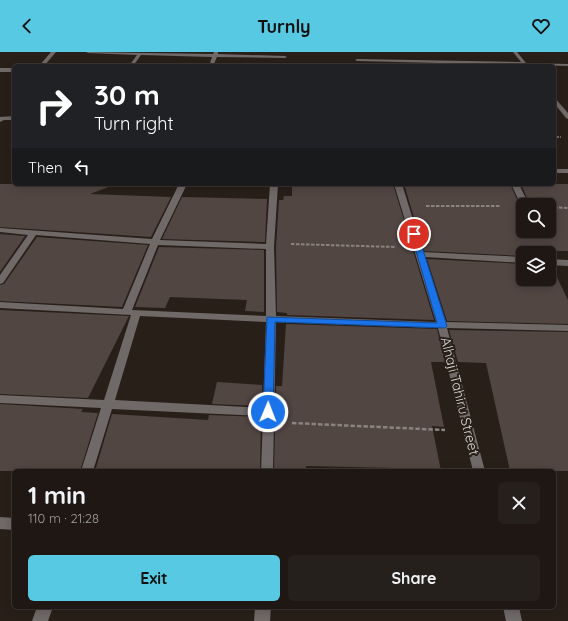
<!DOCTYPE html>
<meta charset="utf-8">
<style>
:root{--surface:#1e1713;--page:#26201c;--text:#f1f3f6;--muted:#a19fa0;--line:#3c3633;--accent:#57c9e2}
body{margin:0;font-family:Quicksand,sans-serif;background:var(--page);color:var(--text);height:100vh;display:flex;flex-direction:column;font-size:15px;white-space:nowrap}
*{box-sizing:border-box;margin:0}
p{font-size:13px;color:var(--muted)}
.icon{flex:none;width:22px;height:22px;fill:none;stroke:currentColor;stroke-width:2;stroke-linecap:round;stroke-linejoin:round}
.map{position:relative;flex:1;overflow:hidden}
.panel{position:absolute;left:12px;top:417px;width:544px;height:140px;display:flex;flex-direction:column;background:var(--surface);border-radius:6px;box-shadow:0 2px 10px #0003,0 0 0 1px var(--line)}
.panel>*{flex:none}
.hud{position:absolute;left:12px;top:12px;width:544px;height:122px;border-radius:6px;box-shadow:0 2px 10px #0003,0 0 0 1px var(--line);background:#202124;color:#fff;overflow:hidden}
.fabs{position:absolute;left:516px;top:146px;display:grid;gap:8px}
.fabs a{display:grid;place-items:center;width:40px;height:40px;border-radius:6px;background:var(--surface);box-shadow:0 2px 10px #0003,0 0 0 1px var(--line);font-size:20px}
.pin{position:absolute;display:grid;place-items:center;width:34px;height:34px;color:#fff;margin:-17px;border:2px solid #fff;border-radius:50%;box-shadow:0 1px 4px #0007}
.me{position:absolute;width:44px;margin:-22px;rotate:1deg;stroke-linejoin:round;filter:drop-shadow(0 0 3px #0008)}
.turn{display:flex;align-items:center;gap:14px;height:84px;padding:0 16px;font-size:18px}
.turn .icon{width:52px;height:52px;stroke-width:2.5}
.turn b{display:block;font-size:28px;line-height:34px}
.then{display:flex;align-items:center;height:38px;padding:0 16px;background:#0003;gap:8px;font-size:15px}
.round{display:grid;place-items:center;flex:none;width:42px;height:42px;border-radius:6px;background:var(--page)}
.head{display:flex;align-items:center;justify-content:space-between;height:68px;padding:0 16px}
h1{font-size:24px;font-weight:700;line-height:30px}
.cta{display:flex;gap:8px;margin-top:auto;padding:8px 16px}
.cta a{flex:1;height:46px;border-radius:6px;background:var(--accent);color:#111;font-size:16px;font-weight:700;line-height:46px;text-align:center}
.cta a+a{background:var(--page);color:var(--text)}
header{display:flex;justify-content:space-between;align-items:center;height:52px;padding:0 16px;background:var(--accent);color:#111;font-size:18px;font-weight:700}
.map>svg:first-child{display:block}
.building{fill:#524643}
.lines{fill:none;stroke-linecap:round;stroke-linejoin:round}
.path-far2{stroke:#8a837e;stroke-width:1.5;stroke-dasharray:2 1;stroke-linecap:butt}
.path-far1{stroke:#8a837e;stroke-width:2;stroke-dasharray:3.5 1.5;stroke-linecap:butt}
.path{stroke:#8a837e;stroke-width:2.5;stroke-dasharray:4.5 2;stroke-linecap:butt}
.minor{fill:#6f6968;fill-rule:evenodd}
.route{fill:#1a73e8;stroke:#114b97}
.labels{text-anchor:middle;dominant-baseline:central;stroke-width:4;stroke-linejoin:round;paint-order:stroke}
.street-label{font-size:14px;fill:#ded8d4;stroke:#281f19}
</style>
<header><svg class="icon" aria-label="back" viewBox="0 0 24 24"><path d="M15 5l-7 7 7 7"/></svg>Turnly<svg class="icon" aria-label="heart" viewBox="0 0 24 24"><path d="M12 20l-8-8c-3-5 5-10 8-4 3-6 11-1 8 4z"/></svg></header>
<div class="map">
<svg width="568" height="569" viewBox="0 0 568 569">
<rect width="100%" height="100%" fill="#281f19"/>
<path class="building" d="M 0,132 L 111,132 L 111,134 L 90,142 L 171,145 L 151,185 L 0,175 Z
M 292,132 L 393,132 L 434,268 L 287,263 L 287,261 L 277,260 L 276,195 L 279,148 L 283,148 L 284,144 L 292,144 Z
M 404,132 L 510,132 L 521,156 L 523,156 L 523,179 L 549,179 L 549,153 L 530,153 L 521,132 L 568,132 L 568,199 L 552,199 L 554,202 L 523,201 L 523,204 L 424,199 Z
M 182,145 L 267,147 L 265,190 L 162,187 Z
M 0,182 L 25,184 L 0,220 Z
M 37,185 L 148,193 L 122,255 L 0,249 L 0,233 L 4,232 Z
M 159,195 L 264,198 L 264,260 L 245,259 L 247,248 L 170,245 L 165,256 L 135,255 Z
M 427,207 L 523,212 L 523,227 L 549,227 L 549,214 L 552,215 L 568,248 L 568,272 L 447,269 Z
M 0,258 L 129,264 L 88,346 L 0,342 Z
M 286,272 L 437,277 L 445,310 L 431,310 L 444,375 L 432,374 L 441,419 L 398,419 L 397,416 L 306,414 L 306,419 L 274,419 L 276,334 L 282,334 Z
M 449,278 L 568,280 L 568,419 L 510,419 L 486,311 L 458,310 Z
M 217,330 L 262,333 L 262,354 L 212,352 Z
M 0,352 L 83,357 L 81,360 L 98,361 L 80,419 L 0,419 Z
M 112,362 L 208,368 L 209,363 L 261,365 L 260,419 L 95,419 Z"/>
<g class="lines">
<path class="path-far2" d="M 554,85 L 561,85"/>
<path class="path-far1" d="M 426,154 L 501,154
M 549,155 L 568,156
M 291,192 L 396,195"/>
<path class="path" d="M 292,371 L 445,378"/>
<path class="minor" d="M 51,0 L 56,0 L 44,14 L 39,14 Z
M 86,0 L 213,2 L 214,0 L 218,0 L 218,2 L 285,4 L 287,5 L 285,6 L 217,5 L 213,14 L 209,14 L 212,5 L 141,3 L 133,14 L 129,14 L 137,3 L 88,1 Z
M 513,0 L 517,0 L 526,11 L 568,12 L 568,14 L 357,9 L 355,8 L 357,7 L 521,10 Z
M 0,16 L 14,16 L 14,20 L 0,20 Z
M 554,45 L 568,61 L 568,67 L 566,66 L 554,51 Z
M 14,64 L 14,68 L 4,68 L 0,70 L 0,65 Z
M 554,117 L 568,117 L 568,121 L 554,121 Z
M 179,132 L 187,132 L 160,188 L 266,192 L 270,132 L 278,132 L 274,195 L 276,264 L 436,270 L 394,132 L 402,132 L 423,200 L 523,205 L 523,211 L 425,205 L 446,270 L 568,273 L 568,279 L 447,276 L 485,419 L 473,419 L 438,276 L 276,270 L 273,419 L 261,419 L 263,364 L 112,357 L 93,419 L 81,419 L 101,356 L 0,351 L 0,343 L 104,348 L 131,263 L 0,256 L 0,250 L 123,257 L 150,192 L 36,183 L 3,231 L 0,232 L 0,223 L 28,183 L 0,180 L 0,176 L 152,187 ZM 158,193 L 266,197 L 266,264 L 132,258 ZM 140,264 L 266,270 L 263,356 L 115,348 Z
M 511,132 L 519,132 L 529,153 L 523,153 L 522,155 Z
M 549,207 L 568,208 L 568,214 L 549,213 Z
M 0,465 L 14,466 L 14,478 L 0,477 Z
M 37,555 L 53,555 L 48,569 L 32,569 Z
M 255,555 L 271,555 L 270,569 L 254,569 Z
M 503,555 L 519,555 L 522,569 L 506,569 Z"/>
</g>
<path class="route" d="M 412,180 L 414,180 L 418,182 L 447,274 L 445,276 L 275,270 L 273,360 L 272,363 L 264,363 L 263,360 L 267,265 L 437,271 L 411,182 Z"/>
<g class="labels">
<g class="street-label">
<text transform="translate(460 344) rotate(76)">Alhaji Tahiru Street</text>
</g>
</g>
</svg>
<div class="fabs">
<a><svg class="icon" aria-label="search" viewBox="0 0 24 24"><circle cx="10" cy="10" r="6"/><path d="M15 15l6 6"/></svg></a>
<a><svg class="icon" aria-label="layers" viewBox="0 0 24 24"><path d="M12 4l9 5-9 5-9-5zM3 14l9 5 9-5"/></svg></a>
</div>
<div class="pin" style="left:414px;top:182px;background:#d93025"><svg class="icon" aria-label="arrive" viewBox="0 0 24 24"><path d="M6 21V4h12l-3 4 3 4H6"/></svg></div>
<svg class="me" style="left:268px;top:360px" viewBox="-20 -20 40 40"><circle r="17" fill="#1a73e8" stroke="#fff" stroke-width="3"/><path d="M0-11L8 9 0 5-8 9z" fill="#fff"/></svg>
<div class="hud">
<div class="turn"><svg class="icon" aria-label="right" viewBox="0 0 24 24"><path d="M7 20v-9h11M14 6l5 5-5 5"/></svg><div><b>30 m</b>Turn right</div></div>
<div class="then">Then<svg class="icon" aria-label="left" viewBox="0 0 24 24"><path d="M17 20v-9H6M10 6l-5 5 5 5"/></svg></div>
</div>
<section class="panel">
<div class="head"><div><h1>1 min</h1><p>110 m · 21:28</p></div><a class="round"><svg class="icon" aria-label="close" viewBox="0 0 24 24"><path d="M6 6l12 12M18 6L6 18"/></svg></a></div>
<div class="cta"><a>Exit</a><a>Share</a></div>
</section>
</div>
